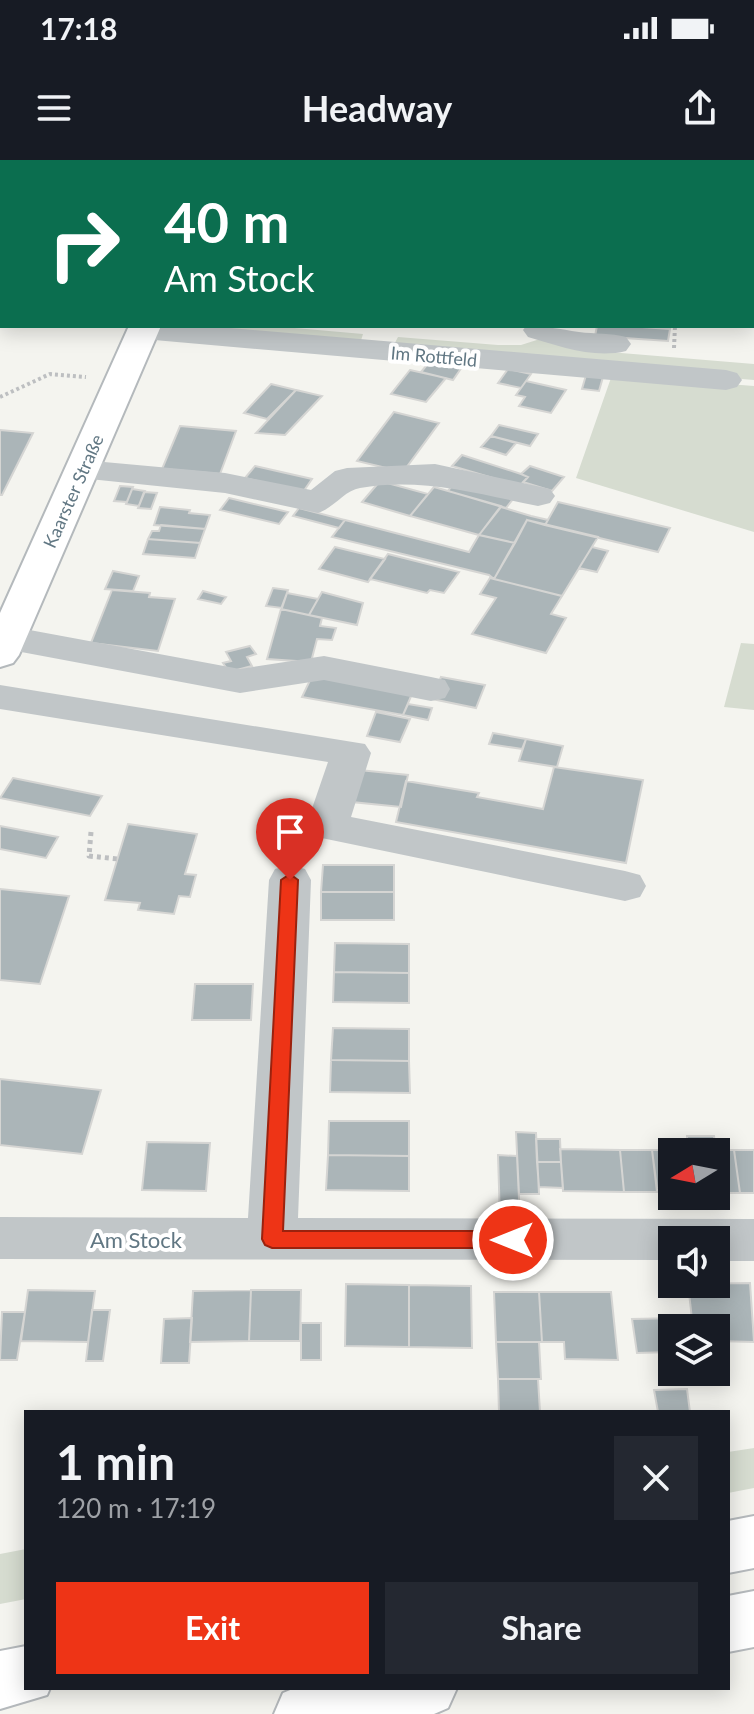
<!DOCTYPE html>
<meta charset="utf-8">
<style>
:root{--surface:#171b24;--page:#242831;--text:#f1f3f6;--muted:#9ea1a6;--accent:#ee3416}
body{margin:0;font-family:Lato,sans-serif;background:var(--page);color:var(--text);height:100vh;display:flex;flex-direction:column;font-size:30px;white-space:nowrap}
*{box-sizing:border-box;margin:0}
p{font-size:26px;color:var(--muted)}
.icon{flex:none;width:44px;height:44px;fill:none;stroke:currentColor;stroke-width:2;stroke-linecap:round;stroke-linejoin:round}
.map{position:relative;flex:1;overflow:hidden}
.side{position:absolute;left:24px;top:1250px;width:706px;height:280px;display:flex;flex-direction:column;background:var(--surface);border-radius:0px;box-shadow:0 4px 20px #0003}
.side>*{flex:none}
.guide{position:absolute;left:0px;top:0px;width:754px;height:168px;box-shadow:0 4px 20px #0003;background:#0b6e4f;color:#fff;overflow:hidden}
.needle{width:52px;rotate:260deg}
.controls{position:absolute;left:658px;top:978px;display:grid;gap:16px}
.controls a{display:grid;place-items:center;width:72px;height:72px;border-radius:0px;background:var(--surface);box-shadow:0 4px 20px #0003;font-size:40px}
.pin{position:absolute;display:grid;place-items:center;width:68px;height:68px;color:#fff;margin:-82px -34px;border-radius:50% 50% 50% 0;rotate:-45deg;box-shadow:0 0 8px #0007}
.pin .icon{rotate:45deg}
.me{position:absolute;width:88px;margin:-44px;rotate:270deg;stroke-linejoin:round;filter:drop-shadow(0 0 6px #0008)}
.turn{display:flex;align-items:center;gap:28px;height:168px;padding:0 32px;font-size:36px}
.turn .icon{width:104px;height:104px;stroke-width:2.5}
.turn b{display:block;font-size:56px;line-height:68px}
.round{display:grid;place-items:center;flex:none;width:84px;height:84px;border-radius:0px;background:var(--page)}
.overview{display:flex;align-items:center;justify-content:space-between;height:136px;padding:0 32px}
h1{font-size:48px;font-weight:700;line-height:60px}
.primary-button{display:flex;gap:16px;margin-top:auto;padding:16px 32px}
.primary-button a{flex:1;height:92px;border-radius:0px;background:var(--accent);color:#fff;font-size:32px;font-weight:700;line-height:92px;text-align:center}
.primary-button a+a{background:var(--page);color:var(--text)}
.status{display:flex;justify-content:space-between;align-items:center;height:56px;padding:0 40px;background:var(--surface);direction:ltr}
.status svg{height:22px;fill:currentColor}
header{display:flex;justify-content:space-between;align-items:center;height:104px;padding:0 32px;background:var(--surface);font-size:36px;font-weight:700}
.map>svg:first-child{display:block}
.green{fill:#d6dcd0}
.building{fill:#abb5b8;stroke:#d5d5d3;stroke-width:2}
.lines{fill:none;stroke-linecap:round;stroke-linejoin:round}
.major-casing{stroke:#b4b9bc;stroke-width:4}
.highway-casing{stroke:#b5b9bc;stroke-width:4}
.path-far1{stroke:#bdbfc1;stroke-width:4;stroke-dasharray:3 3;stroke-linecap:butt}
.path{stroke:#bdbfc1;stroke-width:5;stroke-dasharray:4 4;stroke-linecap:butt}
.minor{fill:#c1c6c8;fill-rule:evenodd}
.major{fill:#fff;fill-rule:evenodd}
.highway{fill:#fff;fill-rule:evenodd}
.route{fill:#ee3416;stroke:#9b220e;stroke-width:2}
.labels{text-anchor:middle;dominant-baseline:central;stroke-width:8;stroke-linejoin:round;paint-order:stroke}
.far-street-label{font-size:18px;fill:#617783;stroke:#fff}
.street-label{font-size:22px;fill:#617783;stroke:#fff}
</style>
<div class="status"><b>17:18</b><svg viewBox="0 0 49 12"><path d="M0 12V9h3v3zM5 12V6h3v6zM10 12V3h3v9zM15 12V0h3v12zM26 1h20v11H26zM47 4h2v5h-2z"/></svg></div>
<header><svg class="icon" aria-label="menu" viewBox="0 0 24 24"><path d="M4 6h16M4 12h16M4 18h16"/></svg>Headway<svg class="icon" aria-label="share" viewBox="0 0 24 24"><path d="M12 15V3M7 8l5-5 5 5M5 13v7h14v-7"/></svg></header>
<div class="map">
<svg width="754" height="1554" viewBox="0 0 754 1554">
<rect width="100%" height="100%" fill="#f4f4ef"/>
<path class="green" d="M 170,166 L 272,166 L 363,174 L 359,187 Z
M 398,177 L 498,185 L 521,185 L 540,179 L 573,189 L 754,204 L 754,220 L 391,190 Z
M 612,215 L 754,226 L 754,372 L 576,318 Z
M 741,483 L 754,484 L 754,550 L 724,547 Z
M 754,1288 L 754,1328 L 728,1333 L 728,1292 Z
M 26,1389 L 26,1439 L 0,1444 L 0,1394 Z"/>
<path class="building" d="M 597,166 L 628,166 L 670,169 L 668,181 L 595,176 Z
M 431,200 L 462,207 L 453,220 L 421,212 Z
M 508,209 L 531,214 L 521,228 L 498,223 Z
M 410,210 L 446,218 L 426,242 L 391,234 Z
M 586,215 L 603,217 L 599,231 L 582,229 Z
M 526,221 L 566,230 L 551,253 L 519,246 L 525,237 L 516,235 Z
M 271,224 L 296,230 L 267,259 L 244,253 Z
M 296,230 L 322,236 L 285,275 L 256,273 Z
M 394,252 L 439,263 L 403,312 L 357,301 Z
M 499,265 L 538,274 L 530,286 L 491,276 Z
M 180,266 L 236,271 L 220,314 L 162,309 Z
M 0,270 L 33,273 L 2,335 L 0,335 Z
M 491,276 L 516,283 L 506,295 L 481,287 Z
M 462,295 L 521,314 L 528,317 L 520,326 L 452,306 Z
M 255,306 L 312,319 L 303,332 L 245,318 Z
M 530,306 L 564,317 L 552,331 L 523,322 L 528,317 L 521,314 Z
M 380,321 L 428,334 L 410,356 L 362,342 Z
M 455,322 L 513,339 L 506,348 L 448,331 Z
M 120,326 L 133,327 L 127,342 L 114,341 Z
M 434,327 L 448,331 L 501,346 L 479,375 L 410,356 Z
M 132,329 L 145,331 L 139,346 L 126,344 Z
M 144,332 L 157,333 L 151,349 L 138,348 Z
M 229,338 L 288,352 L 279,364 L 220,350 Z
M 558,342 L 670,368 L 658,392 L 545,365 Z
M 160,347 L 190,350 L 189,353 L 210,355 L 205,369 L 154,365 Z
M 501,347 L 531,356 L 548,360 L 545,365 L 527,360 L 515,383 L 479,375 Z
M 299,348 L 345,360 L 339,368 L 293,356 Z
M 345,360 L 469,392 L 479,375 L 515,383 L 494,419 L 489,415 L 332,377 Z
M 527,360 L 598,377 L 562,436 L 494,419 Z
M 161,365 L 205,369 L 200,383 L 148,379 L 152,371 L 159,371 Z
M 148,379 L 200,383 L 195,398 L 143,394 Z
M 335,387 L 385,399 L 368,422 L 319,409 Z
M 592,387 L 608,391 L 597,412 L 579,408 Z
M 388,394 L 459,412 L 444,433 L 430,430 L 427,433 L 370,419 Z
M 113,411 L 139,416 L 133,431 L 105,429 Z
M 490,418 L 562,436 L 551,454 L 566,458 L 546,493 L 472,474 L 496,438 L 480,434 Z
M 273,428 L 288,430 L 282,448 L 266,446 Z
M 112,430 L 150,433 L 149,437 L 175,439 L 158,491 L 91,483 Z
M 203,431 L 226,437 L 221,444 L 198,439 Z
M 322,432 L 363,443 L 357,465 L 309,455 Z
M 287,433 L 318,439 L 309,455 L 281,449 Z
M 281,449 L 322,458 L 320,466 L 336,468 L 332,480 L 317,479 L 311,502 L 267,499 Z
M 250,486 L 256,494 L 247,497 L 252,506 L 229,512 L 223,503 L 231,501 L 226,492 Z
M 312,516 L 412,534 L 403,555 L 302,537 Z
M 441,517 L 485,525 L 476,548 L 432,539 Z
M 408,544 L 432,548 L 428,560 L 403,555 Z
M 376,552 L 410,559 L 400,582 L 367,576 Z
M 493,573 L 526,579 L 522,589 L 489,584 Z
M 526,579 L 563,586 L 557,607 L 519,601 Z
M 554,607 L 643,620 L 626,703 L 396,662 L 406,621 L 479,633 L 477,637 L 543,649 Z
M 359,610 L 408,615 L 401,647 L 352,642 Z
M 13,618 L 102,636 L 90,656 L 0,638 Z
M 128,664 L 197,674 L 185,714 L 196,715 L 190,737 L 179,736 L 174,754 L 138,750 L 140,743 L 105,740 Z
M 0,666 L 58,677 L 46,698 L 0,689 Z
M 323,705 L 394,705 L 394,732 L 321,732 Z
M 0,729 L 69,736 L 40,824 L 0,820 Z
M 321,732 L 394,732 L 394,760 L 321,760 Z
M 335,783 L 409,784 L 409,813 L 334,812 Z
M 334,812 L 409,813 L 409,843 L 333,842 Z
M 195,824 L 253,824 L 251,860 L 192,860 Z
M 333,868 L 409,869 L 409,901 L 331,900 Z
M 331,900 L 409,901 L 410,933 L 330,932 Z
M 0,919 L 101,930 L 82,994 L 0,985 Z
M 329,961 L 409,961 L 409,996 L 328,995 Z
M 516,972 L 536,973 L 539,1034 L 519,1034 Z
M 687,976 L 714,976 L 716,990 L 734,990 L 740,1033 L 716,1033 L 716,992 L 688,992 Z
M 536,979 L 560,979 L 561,1002 L 537,1002 Z
M 147,982 L 210,983 L 206,1031 L 142,1030 Z
M 560,989 L 620,990 L 624,1032 L 563,1031 Z
M 620,990 L 652,990 L 657,1032 L 624,1032 Z
M 652,990 L 688,990 L 672,992 L 672,1028 L 657,1028 Z
M 734,990 L 754,990 L 754,1033 L 740,1033 Z
M 328,995 L 409,996 L 409,1031 L 326,1030 Z
M 498,995 L 517,996 L 520,1060 L 500,1060 Z
M 537,1002 L 561,1002 L 563,1028 L 539,1027 Z
M 750,1123 L 754,1182 L 716,1181 L 716,1168 L 693,1168 L 688,1124 Z
M 346,1124 L 409,1125 L 409,1187 L 345,1186 Z
M 409,1125 L 471,1126 L 472,1188 L 409,1187 Z
M 28,1130 L 95,1131 L 88,1182 L 21,1181 Z
M 251,1130 L 249,1181 L 190,1182 L 193,1131 Z
M 251,1130 L 301,1130 L 300,1181 L 249,1181 Z
M 494,1132 L 539,1132 L 542,1182 L 496,1182 Z
M 539,1132 L 611,1132 L 618,1200 L 565,1199 L 564,1182 L 542,1182 Z
M 92,1150 L 110,1150 L 103,1201 L 86,1201 Z
M 2,1152 L 25,1152 L 17,1200 L 0,1200 Z
M 192,1158 L 189,1203 L 161,1203 L 164,1159 Z
M 679,1158 L 681,1168 L 672,1168 L 672,1192 L 637,1193 L 632,1159 Z
M 301,1163 L 321,1163 L 321,1200 L 301,1200 Z
M 496,1182 L 539,1182 L 541,1219 L 498,1219 Z
M 498,1219 L 538,1219 L 540,1252 L 499,1252 Z
M 687,1229 L 690,1252 L 658,1252 L 654,1230 Z"/>
<g class="lines">
<g class="major-casing">
<path id="major" d="M 204,0 L 232,0 L 203,2 Z
M 129,166 L 161,166 L 19,495 L 13,503 L 0,507 L 0,453 Z"/>
</g>
<g class="highway-casing">
<path id="highway" d="M 754,1356 L 754,1408 L 728,1413 L 728,1361 Z
M 754,1431 L 754,1487 L 728,1492 L 728,1436 Z
M 26,1486 L 26,1528 L 50,1528 L 47,1535 L 0,1549 L 0,1491 Z
M 295,1528 L 457,1528 L 448,1548 L 434,1554 L 274,1554 L 283,1533 Z"/>
</g>
<path class="path-far1" d="M 440,0 L 447,2
M 674,188 L 675,166
M 0,237 L 50,214 L 86,217"/>
<path class="path" d="M 91,672 L 89,696 L 118,699"/>
<path class="minor" d="M 555,0 L 583,0 L 554,2 Z
M 701,0 L 729,0 L 729,2 L 701,2 Z
M 752,121 L 754,121 L 754,139 L 752,139 Z
M 130,166 L 207,166 L 726,210 L 737,213 L 742,220 L 737,227 L 726,230 L 143,179 L 132,177 L 127,170 Z
M 526,166 C 547,166 559,169 579,172 C 595,174 611,173 626,177 L 631,184 L 626,191 C 594,199 559,186 528,177 L 523,170 Z
M 82,300 L 225,313 L 311,330 L 335,311 L 347,308 L 435,304 L 550,329 L 555,336 L 550,343 L 538,346 C 479,334 420,317 360,328 C 345,330 334,348 318,353 L 225,333 L 70,317 L 65,310 L 70,303 Z
M 8,466 L 240,509 L 324,496 L 431,517 L 445,520 L 450,529 L 445,538 L 431,541 L 324,520 L 240,533 L 0,488 L 0,468 Z
M 0,525 L 365,584 L 371,593 L 351,657 L 625,711 L 640,715 L 646,726 L 640,737 L 625,741 L 312,676 L 306,666 L 328,602 L 0,549 Z
M 290,705 L 305,709 L 311,720 L 298,1058 L 754,1059 L 754,1101 L 716,1101 L 716,1080 L 672,1080 L 672,1100 L 0,1099 L 0,1057 L 248,1058 L 269,720 L 275,709 Z"/>
<use href="#major" class="major"/>
<use href="#highway" class="highway"/>
</g>
<path class="route" d="M 290,714 L 298,720 L 283,1071 L 513,1071 L 521,1074 L 524,1080 L 521,1086 L 513,1088 L 272,1088 L 265,1085 L 262,1079 L 281,720 Z"/>
<g class="labels">
<g class="far-street-label">
<text transform="translate(434 196) rotate(5)">Im Rottfeld</text>
<text transform="translate(73 331) rotate(-66)">Kaarster Straße</text>
</g>
<g class="street-label">
<text x="136" y="1079">Am Stock</text>
</g>
</g>
</svg>
<div class="controls">
<a><svg class="needle" viewBox="-14 -14 28 28"><path d="M0-13l5 13h-10z" fill="#e53935"/><path d="M0 13l5-13h-10z" fill="#9ea1a6"/></svg></a>
<a><svg class="icon" aria-label="sound" viewBox="0 0 24 24"><path d="M4 9h4l5-4v14l-5-4H4zM17 9q2 3 0 6"/></svg></a>
<a><svg class="icon" aria-label="layers" viewBox="0 0 24 24"><path d="M12 4l9 5-9 5-9-5zM3 14l9 5 9-5"/></svg></a>
</div>
<div class="pin" style="left:290px;top:720px;background:#d93025"><svg class="icon" aria-label="arrive" viewBox="0 0 24 24"><path d="M6 21V4h12l-3 4 3 4H6"/></svg></div>
<svg class="me" style="left:513px;top:1080px" viewBox="-20 -20 40 40"><circle r="17" fill="#ee3416" stroke="#fff" stroke-width="3"/><path d="M0-11L8 9 0 5-8 9z" fill="#fff"/></svg>
<div class="guide">
<div class="turn"><svg class="icon" aria-label="right" viewBox="0 0 24 24"><path d="M7 20v-9h11M14 6l5 5-5 5"/></svg><div><b>40 m</b>Am Stock</div></div>
</div>
<section class="side">
<div class="overview"><div><h1>1 min</h1><p>120 m · 17:19</p></div><a class="round"><svg class="icon" aria-label="close" viewBox="0 0 24 24"><path d="M6 6l12 12M18 6L6 18"/></svg></a></div>
<div class="primary-button"><a>Exit</a><a>Share</a></div>
</section>
</div>
